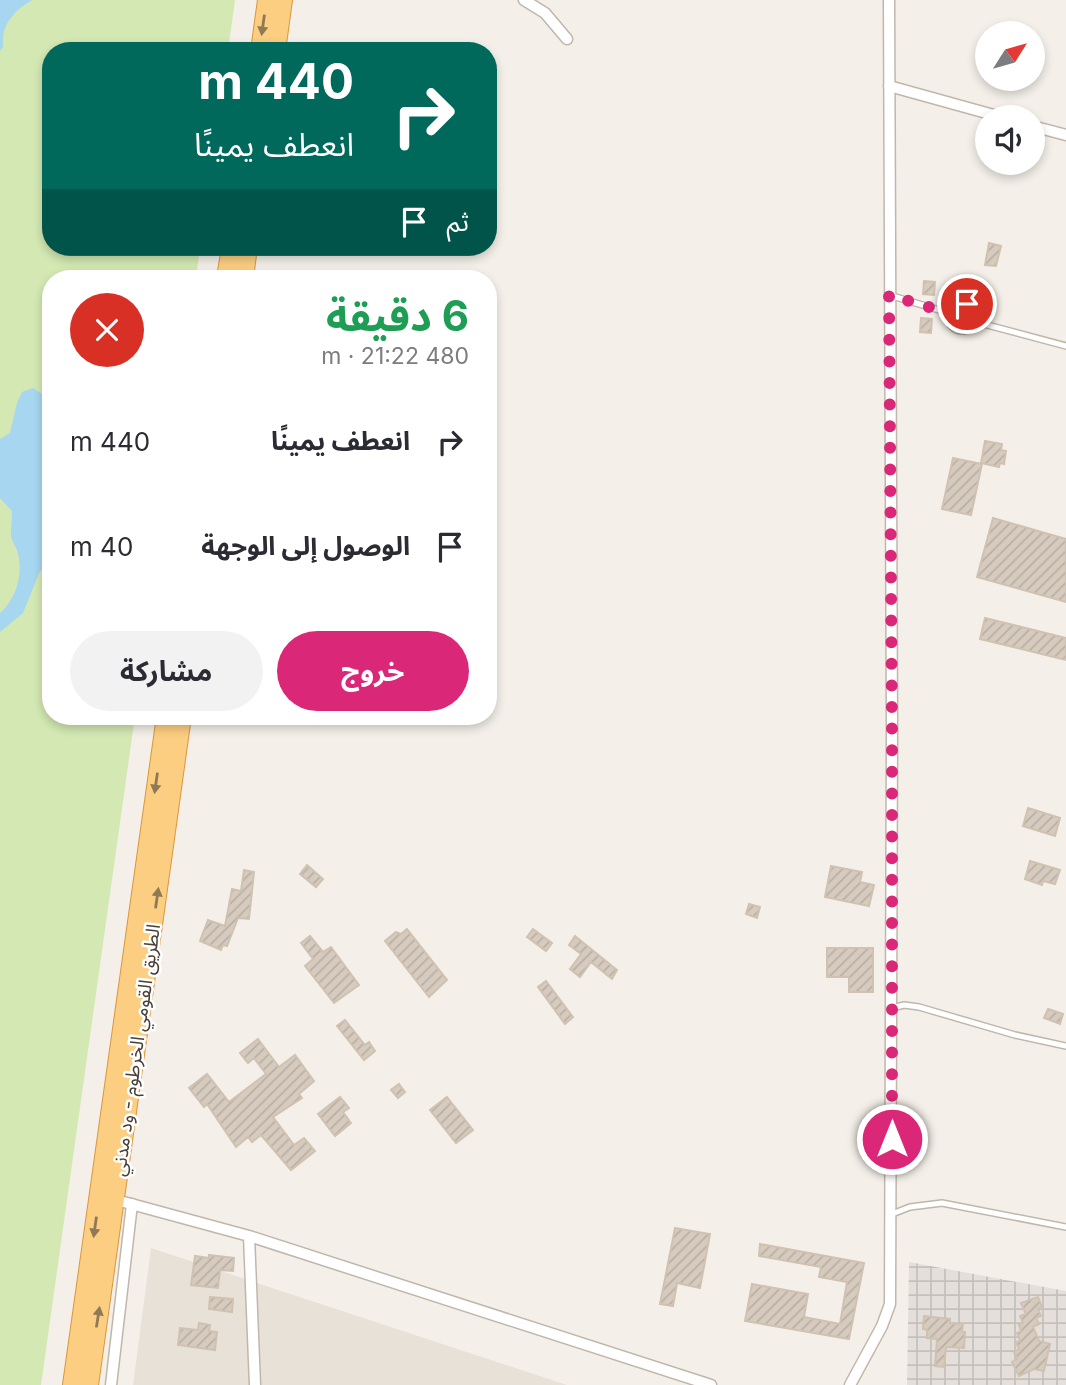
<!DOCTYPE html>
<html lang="ar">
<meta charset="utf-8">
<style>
:root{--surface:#fff;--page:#f2f2f3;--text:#2b2b33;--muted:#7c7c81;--accent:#db2777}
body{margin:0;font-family:Inter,"Noto Sans Arabic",sans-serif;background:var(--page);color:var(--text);direction:rtl;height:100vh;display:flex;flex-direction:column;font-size:26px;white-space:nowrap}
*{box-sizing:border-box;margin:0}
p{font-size:23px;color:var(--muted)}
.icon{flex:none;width:38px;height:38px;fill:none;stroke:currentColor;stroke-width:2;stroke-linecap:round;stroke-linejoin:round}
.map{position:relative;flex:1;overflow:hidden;direction:ltr}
.panel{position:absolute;left:42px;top:270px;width:455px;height:455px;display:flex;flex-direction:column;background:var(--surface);border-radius:28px;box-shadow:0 4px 10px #0003;direction:rtl}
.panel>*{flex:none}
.guide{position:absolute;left:42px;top:42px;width:455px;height:214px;border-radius:28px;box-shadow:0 4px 10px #0003;direction:rtl;background:#00695c;color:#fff;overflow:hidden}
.needle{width:46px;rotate:53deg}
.buttons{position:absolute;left:975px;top:21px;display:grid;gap:14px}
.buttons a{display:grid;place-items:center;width:70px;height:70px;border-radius:50%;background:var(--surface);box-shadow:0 4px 10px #0003;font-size:35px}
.pin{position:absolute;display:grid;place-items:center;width:60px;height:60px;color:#fff;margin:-30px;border:4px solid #fff;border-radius:50%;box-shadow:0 2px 7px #0007}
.me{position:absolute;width:77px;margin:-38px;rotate:0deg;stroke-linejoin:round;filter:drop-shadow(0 0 5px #0008)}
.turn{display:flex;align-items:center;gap:24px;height:147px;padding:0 28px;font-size:32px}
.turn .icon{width:91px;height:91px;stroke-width:2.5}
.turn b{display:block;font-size:49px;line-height:60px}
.then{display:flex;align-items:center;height:66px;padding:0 28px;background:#0003;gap:14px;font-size:26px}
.round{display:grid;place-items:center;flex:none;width:74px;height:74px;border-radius:37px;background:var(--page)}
.head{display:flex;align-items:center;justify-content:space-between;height:119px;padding:0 28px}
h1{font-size:42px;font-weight:700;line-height:52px;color:#1e9e55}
.action{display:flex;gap:14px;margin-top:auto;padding:14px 28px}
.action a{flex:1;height:80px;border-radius:42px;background:var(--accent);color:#fff;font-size:28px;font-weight:700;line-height:80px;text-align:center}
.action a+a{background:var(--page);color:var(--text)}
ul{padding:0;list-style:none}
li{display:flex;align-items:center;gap:21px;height:105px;padding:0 28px}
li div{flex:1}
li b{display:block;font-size:26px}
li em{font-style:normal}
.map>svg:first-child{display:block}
.residential{fill:#e8e1d7}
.industrial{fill:url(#industrial-grid)}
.grass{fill:#d3e8b2}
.water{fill:#a6d6f0}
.building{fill:url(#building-hatch);stroke:#d0c2b1;stroke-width:2}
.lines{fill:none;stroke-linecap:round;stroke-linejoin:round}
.service-casing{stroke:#c0b7ab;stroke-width:8}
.minor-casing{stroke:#c0b7ab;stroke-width:13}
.trunk-casing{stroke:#dc963b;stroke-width:20}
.service{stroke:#fff;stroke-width:5}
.minor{stroke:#fff;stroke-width:10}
.trunk{stroke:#fcce82;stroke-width:18}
.oneway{fill:#907955}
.route{stroke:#db2777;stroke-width:12;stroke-dasharray:0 21.6}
.labels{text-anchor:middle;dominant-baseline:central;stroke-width:5;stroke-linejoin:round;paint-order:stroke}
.street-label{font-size:19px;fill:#484037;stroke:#fff}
</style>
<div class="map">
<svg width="1066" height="1385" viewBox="0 0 1066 1385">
<defs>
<pattern id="industrial-grid" width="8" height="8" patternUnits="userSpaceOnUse" patternTransform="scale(1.75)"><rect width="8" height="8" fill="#e4dfda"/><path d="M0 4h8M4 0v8" fill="none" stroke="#c5c0bc"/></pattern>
<pattern id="building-hatch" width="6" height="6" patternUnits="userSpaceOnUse" patternTransform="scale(1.75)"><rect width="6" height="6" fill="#d6cbbe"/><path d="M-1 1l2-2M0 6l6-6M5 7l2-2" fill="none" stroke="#b9afa4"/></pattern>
</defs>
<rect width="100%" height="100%" fill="#f4f0e9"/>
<path class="residential" d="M 151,1248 L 567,1385 L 133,1385 Z"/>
<path class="industrial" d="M 909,1262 L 1066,1291 L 1066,1385 L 907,1385 Z"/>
<path class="grass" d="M 0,0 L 235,0 L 228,51 L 51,51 L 51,247 L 200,247 L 196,278 L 51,278 L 51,716 L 135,716 L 41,1385 L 0,1385 Z"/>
<path class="water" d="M 0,0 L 32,0 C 14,11 1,24 3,46 L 0,51 Z
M 33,388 L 51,400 L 51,566 L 40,571 L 23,613 L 0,632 L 0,613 C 17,598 24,572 17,550 C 15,545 11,540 11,534 C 11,526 12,519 12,511 L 0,498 L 0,439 L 10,433 L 17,403 L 22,392 Z"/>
<path class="building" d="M 989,243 L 1001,246 L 996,266 L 985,265 Z
M 924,281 L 935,282 L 934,295 L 923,294 Z
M 921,318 L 932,319 L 931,333 L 920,332 Z
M 985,441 L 1002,444 L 1001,450 L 1006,451 L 1004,464 L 1000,463 L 999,467 L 981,463 Z
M 953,458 L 982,464 L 971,515 L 942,509 Z
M 993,518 L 1066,539 L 1066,602 L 977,577 Z
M 985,618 L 1066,638 L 1066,660 L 980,639 Z
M 1028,808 L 1060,818 L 1055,836 L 1023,826 Z
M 1030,861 L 1060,870 L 1055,884 L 1043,881 L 1042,885 L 1025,879 Z
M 307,865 L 323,879 L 316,887 L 300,874 Z
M 831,866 L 862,872 L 860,882 L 874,885 L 869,906 L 825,897 Z
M 244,870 L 254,872 L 249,919 L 238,918 L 227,946 L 223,945 L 221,950 L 200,941 L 208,920 L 225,926 L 232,889 L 241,891 Z
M 749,904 L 760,907 L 757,918 L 746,914 Z
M 407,929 L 447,980 L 429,997 L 385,941 L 396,932 L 401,934 Z
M 533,929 L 552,943 L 546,951 L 527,937 Z
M 310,936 L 323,952 L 331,947 L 359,985 L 334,1003 L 305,966 L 313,959 L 301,943 Z
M 575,936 L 617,970 L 612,979 L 591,962 L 580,977 L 570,969 L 581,954 L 569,945 Z
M 827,948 L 873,948 L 873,992 L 849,992 L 849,977 L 827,977 Z
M 546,981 L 573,1017 L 565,1024 L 538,987 Z
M 1048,1009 L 1063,1014 L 1060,1024 L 1044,1018 Z
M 345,1020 L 365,1045 L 369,1042 L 375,1051 L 364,1060 L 337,1026 Z
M 258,1039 L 279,1067 L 295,1055 L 314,1081 L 299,1094 L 302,1098 L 273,1117 L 294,1145 L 304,1138 L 315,1151 L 291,1170 L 261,1135 L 252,1142 L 248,1137 L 236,1147 L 207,1104 L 204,1107 L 189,1088 L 207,1074 L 229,1102 L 266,1074 L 254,1058 L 248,1063 L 240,1053 Z
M 399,1084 L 405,1092 L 398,1098 L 391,1090 Z
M 340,1097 L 349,1108 L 343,1112 L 351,1123 L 335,1136 L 318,1114 Z
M 447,1097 L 473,1130 L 456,1143 L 430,1110 Z
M 675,1228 L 710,1234 L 700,1288 L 677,1283 L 673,1306 L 660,1304 Z
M 760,1244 L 864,1263 L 849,1339 L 745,1321 L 752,1284 L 808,1294 L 804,1317 L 840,1324 L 847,1282 L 819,1277 L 821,1267 L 759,1256 Z
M 209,1255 L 234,1258 L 233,1271 L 220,1270 L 218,1288 L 191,1285 L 195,1256 L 209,1258 Z
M 210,1297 L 233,1299 L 232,1312 L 209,1309 Z
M 1038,1297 L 1042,1307 L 1038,1309 L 1041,1316 L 1036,1318 L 1039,1324 L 1033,1327 L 1039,1341 L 1050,1344 L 1044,1371 L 1034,1369 L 1019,1376 L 1012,1362 L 1017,1359 L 1014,1352 L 1019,1349 L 1016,1342 L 1020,1341 L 1017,1333 L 1021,1331 L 1019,1325 L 1023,1323 L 1020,1316 L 1026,1314 L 1021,1303 Z
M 924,1316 L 950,1319 L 950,1323 L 963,1324 L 962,1332 L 965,1332 L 964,1348 L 946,1347 L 944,1367 L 935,1366 L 937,1339 L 927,1338 L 927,1330 L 923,1329 Z
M 199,1323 L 210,1325 L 209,1331 L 217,1332 L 215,1350 L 178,1345 L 180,1328 L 198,1330 Z"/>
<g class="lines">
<g class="service-casing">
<path id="service" d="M 889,295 L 949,313
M948 317a14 14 0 1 1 28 0a14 14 0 1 1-28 0Z
M 976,322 L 1066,346
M 892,1008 L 904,1005 L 919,1007 L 1015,1035 L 1066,1046
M 892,1214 L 910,1207 L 942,1203 L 1066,1227"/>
</g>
<g class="minor-casing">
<path id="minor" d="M 524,0 L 545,13 L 567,39
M 889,86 L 1001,117
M 1032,126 L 1066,135
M 109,1198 L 249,1236 L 711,1385
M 249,1236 L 255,1385
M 111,1385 L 132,1204
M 850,1385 L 882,1326 L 890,1304 L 892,728 L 889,0"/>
</g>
<g class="trunk-casing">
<path id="trunk" d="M 260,51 L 267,0
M 276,51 L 283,0
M 226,278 L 231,247
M 244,278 L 248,247
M 72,1385 L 166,716
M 89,1385 L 182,716"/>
</g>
<use href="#service" class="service"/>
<use href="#minor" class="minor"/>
<use href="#trunk" class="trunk"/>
</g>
<defs><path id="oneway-solid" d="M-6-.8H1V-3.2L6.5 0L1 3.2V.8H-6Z" transform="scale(1.75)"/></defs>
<g class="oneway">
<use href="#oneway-solid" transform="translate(263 25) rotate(98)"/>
<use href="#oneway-solid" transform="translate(156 783) rotate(98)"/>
<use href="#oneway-solid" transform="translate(157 898) rotate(-82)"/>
<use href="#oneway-solid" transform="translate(95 1227) rotate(98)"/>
<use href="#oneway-solid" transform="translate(98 1317) rotate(-81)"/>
</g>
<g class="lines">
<path class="route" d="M 892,1139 L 892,728 L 889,295 L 949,313 L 957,304 L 967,304"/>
</g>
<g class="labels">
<g class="street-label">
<text transform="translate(136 1050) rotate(-82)">الطريق القومي الخرطوم - ود مدني</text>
</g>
</g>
</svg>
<div class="buttons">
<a><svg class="needle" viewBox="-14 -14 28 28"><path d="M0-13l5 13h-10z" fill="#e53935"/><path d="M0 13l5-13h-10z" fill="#7c7c81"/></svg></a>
<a><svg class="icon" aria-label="sound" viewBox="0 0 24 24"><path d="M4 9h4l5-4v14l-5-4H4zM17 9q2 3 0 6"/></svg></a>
</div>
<div class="pin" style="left:967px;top:304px;background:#d93025"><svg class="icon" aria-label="arrive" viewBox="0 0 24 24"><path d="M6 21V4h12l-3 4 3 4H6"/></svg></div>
<svg class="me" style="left:892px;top:1139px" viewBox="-20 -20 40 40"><circle r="17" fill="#db2777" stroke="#fff" stroke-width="3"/><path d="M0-11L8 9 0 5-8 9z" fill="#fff"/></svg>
<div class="guide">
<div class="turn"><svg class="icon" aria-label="right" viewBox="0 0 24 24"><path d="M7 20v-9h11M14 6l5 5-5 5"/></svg><div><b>440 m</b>انعطف يمينًا</div></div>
<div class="then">ثم<svg class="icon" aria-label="arrive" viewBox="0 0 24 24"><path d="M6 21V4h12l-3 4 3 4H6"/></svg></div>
</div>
<section class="panel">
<div class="head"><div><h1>6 دقيقة</h1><p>480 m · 21:22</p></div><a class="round" style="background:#d93025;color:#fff"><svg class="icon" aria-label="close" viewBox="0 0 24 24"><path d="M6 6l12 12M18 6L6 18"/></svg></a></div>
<ul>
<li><svg class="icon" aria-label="right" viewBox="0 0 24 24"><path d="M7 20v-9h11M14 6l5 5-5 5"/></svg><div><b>انعطف يمينًا</b></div><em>440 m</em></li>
<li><svg class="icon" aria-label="arrive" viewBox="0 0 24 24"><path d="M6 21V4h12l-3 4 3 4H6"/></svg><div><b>الوصول إلى الوجهة</b></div><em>40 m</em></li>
</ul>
<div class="action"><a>خروج</a><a>مشاركة</a></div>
</section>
</div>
